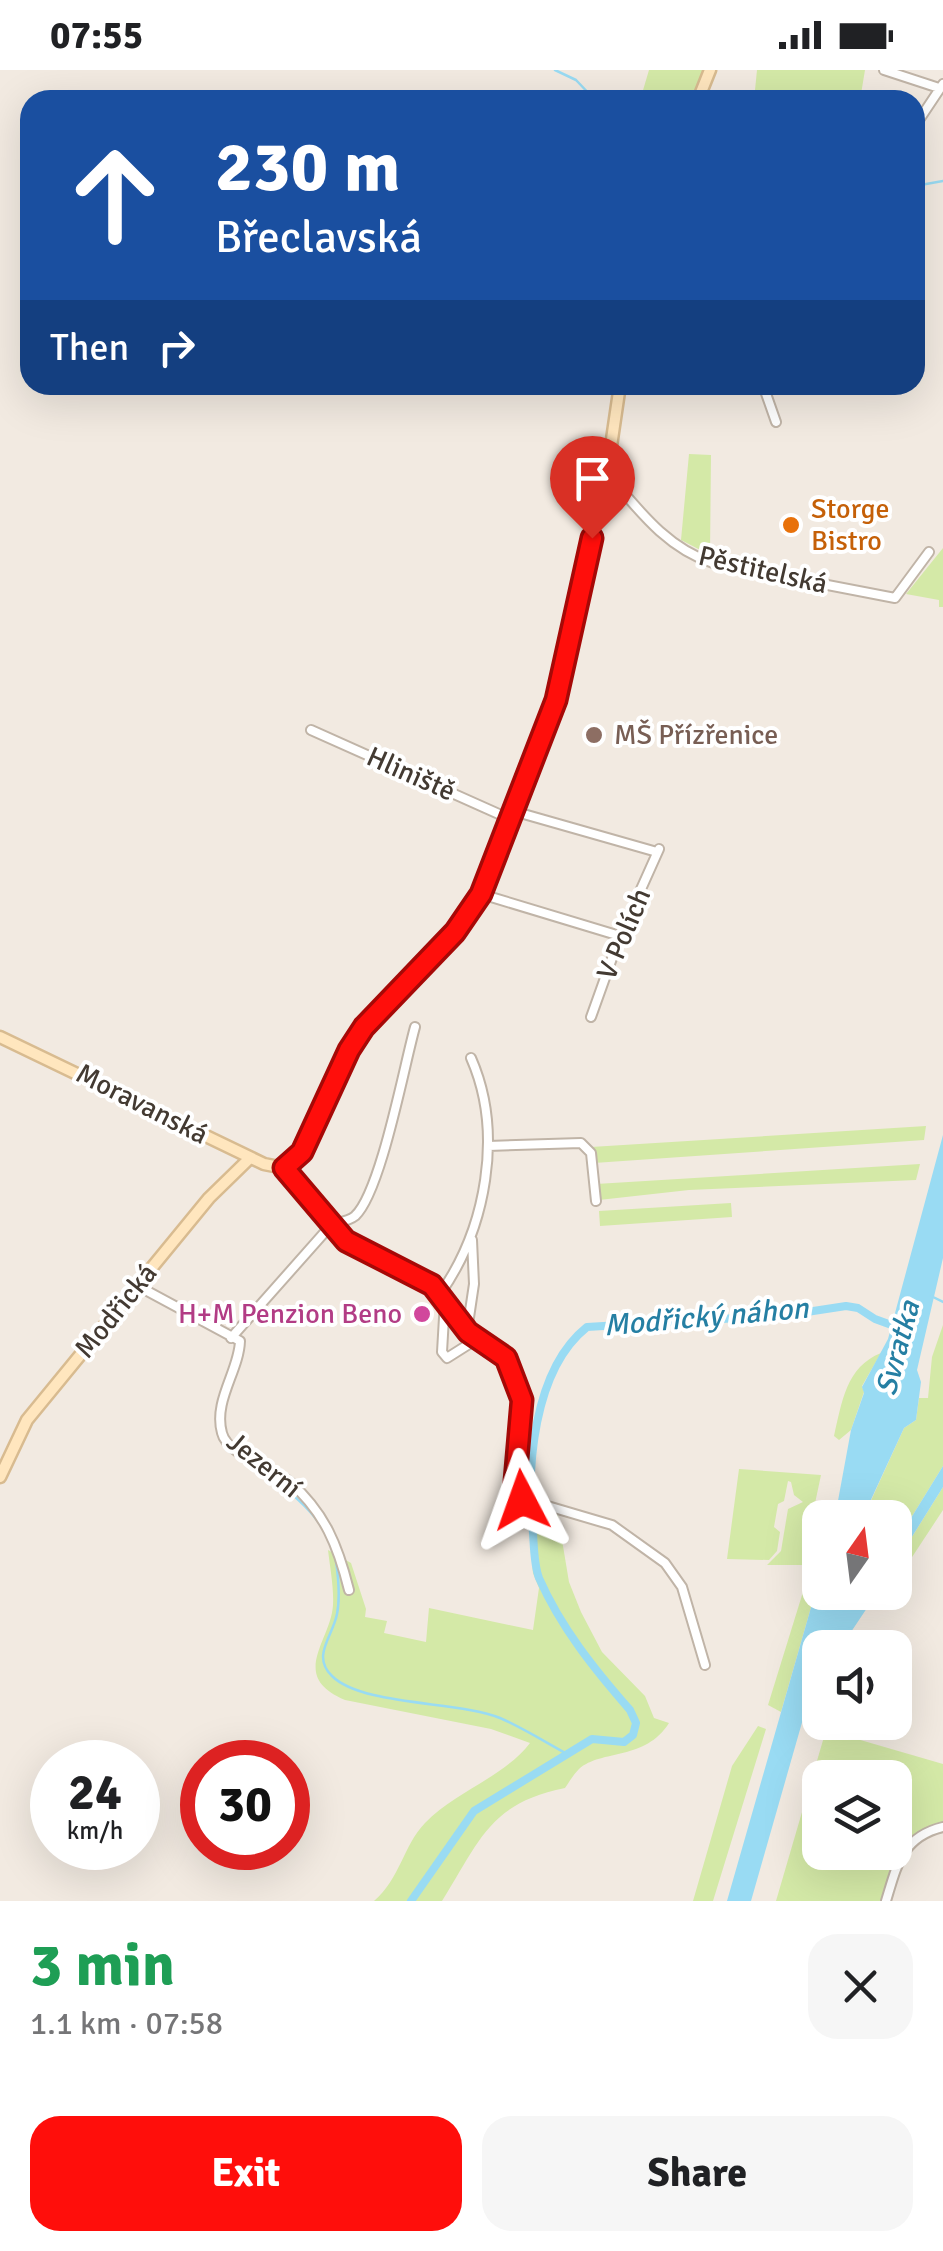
<!DOCTYPE html>
<meta charset="utf-8">
<style>
:root{--surface:#fff;--page:#f6f6f6;--text:#202124;--muted:#757577;--accent:#ff0e0b}
body{margin:0;font-family:Signika,sans-serif;background:var(--page);color:var(--text);height:100vh;display:flex;flex-direction:column;font-size:38px;white-space:nowrap}
*{box-sizing:border-box;margin:0}
p{font-size:32px;color:var(--muted)}
.icon{flex:none;width:55px;height:55px;fill:none;stroke:currentColor;stroke-width:2;stroke-linecap:round;stroke-linejoin:round}
.map{position:relative;height:1831px;overflow:hidden}
.panel{display:flex;flex-direction:column;background:var(--surface);flex:1}
.panel>*{flex:none}
.banner{position:absolute;left:20px;top:20px;width:905px;height:305px;border-radius:30px;box-shadow:0 10px 40px #0002;background:#1a4fa0;color:#fff;overflow:hidden}
.needle{width:65px;rotate:14deg}
.controls{position:absolute;left:802px;top:1430px;display:grid;gap:20px}
.controls a{display:grid;place-items:center;width:110px;height:110px;border-radius:20px;background:var(--surface);box-shadow:0 10px 40px #0002;font-size:50px}
.speed{position:absolute;left:30px;top:1670px;display:flex;gap:20px;font-size:50px;font-weight:700;text-align:center}
.speed>*{display:grid;place-content:center;width:130px;height:130px;border-radius:50%;background:var(--surface);box-shadow:0 10px 40px #0002;line-height:1}
.speed small{font-size:25px;font-weight:400}
.speed .limit{border:15px solid #d22;background:#fff;color:#111}
.pin{position:absolute;display:grid;place-items:center;width:85px;height:85px;color:#fff;margin:-102px -42px;border-radius:50% 50% 50% 0;rotate:-45deg;box-shadow:0 0 10px #0007}
.pin .icon{rotate:45deg}
.me{position:absolute;width:110px;margin:-55px;rotate:356deg;stroke-linejoin:round;filter:drop-shadow(0 0 8px #0008)}
.turn{display:flex;align-items:center;gap:35px;height:210px;padding:0 30px;font-size:45px}
.turn .icon{width:130px;height:130px;stroke-width:2.5}
.turn b{display:block;font-size:70px;line-height:85px}
.then{display:flex;align-items:center;height:95px;padding:0 30px;background:#0003;gap:20px;font-size:38px}
.round{display:grid;place-items:center;flex:none;width:105px;height:105px;border-radius:30px;background:var(--page)}
.head{display:flex;align-items:center;justify-content:space-between;height:170px;padding:0 30px}
h1{font-size:60px;font-weight:700;line-height:75px;color:#1e9e55}
.button{display:flex;gap:20px;margin-top:auto;padding:20px 30px}
.button a{flex:1;height:115px;border-radius:30px;background:var(--accent);color:#fff;font-size:40px;font-weight:700;line-height:115px;text-align:center}
.button a+a{background:var(--page);color:var(--text)}
.status{display:flex;justify-content:space-between;align-items:center;height:70px;padding:0 50px;background:var(--surface);direction:ltr}
.status svg{height:28px;fill:currentColor}
.map>svg:first-child{display:block}
.green{fill:#d4e9a7;fill-rule:evenodd}
.water{fill:#99dbf3}
.lines{fill:none;stroke-linecap:round;stroke-linejoin:round}
.stream{stroke:#99dbf3;stroke-width:2.5}
.canal{stroke:#99dbf3;stroke-width:8}
.street-casing{stroke:#c0b4a7;stroke-width:12}
.secondary-casing{stroke:#d8bb90;stroke-width:15}
.street{stroke:#fff;stroke-width:8}
.secondary{stroke:#ffe6be;stroke-width:10}
.route-casing{stroke:#a60907;stroke-width:25}
.route{stroke:#ff0e0b;stroke-width:18}
.food-dot{fill:#e8710a;stroke:#fff;stroke-width:4}
.education-dot{fill:#8d6e63;stroke:#fff;stroke-width:4}
.hotel-dot{fill:#d1479c;stroke:#fff;stroke-width:4}
.labels{text-anchor:middle;dominant-baseline:central;stroke-width:8;stroke-linejoin:round;paint-order:stroke}
.food-label{font-size:28px;fill:#c56008;stroke:#fff;text-anchor:start}
.street-label{font-size:28px;fill:#433a32;stroke:#fff}
.education-label{font-size:28px;fill:#785e54;stroke:#fff;text-anchor:start}
.hotel-label{font-size:28px;fill:#b23c85;stroke:#fff;text-anchor:end}
.water-label{font-size:30px;font-style:italic;fill:#257fa3;stroke:#fff}
</style>
<div class="status"><b>07:55</b><svg viewBox="0 0 49 12"><path d="M0 12V9h3v3zM5 12V6h3v6zM10 12V3h3v9zM15 12V0h3v12zM26 1h20v11H26zM47 4h2v5h-2z"/></svg></div>
<div class="map">
<svg width="943" height="1831" viewBox="0 0 943 1831">
<rect width="100%" height="100%" fill="#f2eae1"/>
<path class="green" d="M 649,0 L 704,0 L 692,30 L 641,27 Z
M 757,0 L 865,0 L 860,30 L 754,30 Z
M 689,384 L 711,385 L 710,485 L 681,470 Z
M 943,478 L 943,537 L 939,537 L 939,530 L 906,524 Z
M 926,1056 L 924,1070 L 594,1093 L 591,1077 Z
M 920,1094 L 916,1110 L 689,1120 L 599,1130 L 596,1114 Z
M 731,1133 L 732,1147 L 600,1156 L 599,1141 Z
M 943,1255 L 943,1396 L 895,1474 L 895,1448 L 863,1448 L 904,1358 L 916,1350 L 919,1328 L 928,1328 L 932,1287 Z
M 881,1283 L 862,1316 L 864,1322 L 851,1360 L 839,1370 L 834,1366 C 842,1332 846,1297 881,1283 Z
M 739,1399 L 821,1405 L 802,1495 L 767,1495 L 781,1481 L 788,1439 L 803,1432 L 794,1425 L 791,1412 L 788,1411 L 784,1431 L 778,1434 L 774,1457 L 780,1462 L 777,1481 L 769,1490 L 727,1489 Z
M 943,1417 L 943,1440 L 895,1513 L 895,1494 Z
M 527,1435 L 557,1440 L 569,1512 L 581,1542 L 602,1582 L 645,1626 L 654,1648 L 669,1653 C 645,1691 602,1679 579,1699 C 574,1704 569,1712 565,1718 C 490,1733 480,1770 442,1831 L 374,1831 C 400,1809 403,1776 425,1753 C 456,1721 504,1707 530,1673 L 491,1659 L 345,1630 C 288,1606 331,1571 333,1535 C 334,1518 330,1497 328,1480 L 351,1493 L 366,1539 L 365,1547 L 387,1551 L 384,1563 L 426,1572 L 429,1538 L 533,1560 L 539,1518 L 533,1503 Z
M 820,1467 L 820,1506 L 781,1642 L 768,1635 Z
M 758,1656 L 766,1659 L 713,1831 L 693,1831 L 732,1696 Z
M 826,1660 L 943,1694 L 943,1752 L 899,1774 L 881,1831 L 776,1831 ZM 820,1708 L 895,1708 L 895,1782 L 820,1782 Z"/>
<path class="water" d="M 943,1065 L 943,1188 L 917,1300 L 921,1312 L 916,1350 L 904,1358 L 863,1447 L 835,1447 L 851,1360 L 864,1323 L 862,1317 L 888,1269 Z
M 943,1396 L 943,1417 L 895,1494 L 895,1474 Z
M 820,1506 L 820,1522 L 843,1523 L 843,1540 L 850,1537 L 862,1523 L 877,1523 L 841,1577 L 820,1578 L 820,1609 L 805,1642 L 751,1831 L 727,1831 Z"/>
<g class="lines">
<path class="stream" d="M 555,0 L 576,10 L 595,30
M 915,116 L 943,111
M 931,1226 L 943,1232
M 227,1380 C 268,1406 326,1438 336,1491 C 338,1505 340,1529 337,1544 C 333,1566 311,1586 332,1606 C 362,1636 459,1631 500,1648 C 523,1658 545,1672 567,1684"/>
<path class="canal" d="M 411,1831 L 474,1741 L 592,1669 L 624,1672 L 633,1665 L 636,1653 L 630,1640 C 595,1600 561,1558 539,1508 C 534,1495 534,1477 533,1463 C 526,1399 533,1300 587,1257 L 787,1245 L 846,1236 L 858,1238 L 875,1249 L 897,1257"/>
<g class="street-casing">
<path id="street" d="M 884,0 L 939,18
M 915,56 L 943,14
M 763,315 L 776,352
M 606,402 C 637,438 666,478 713,493 L 895,528 L 929,482
M 311,660 L 510,749
M 513,741 L 657,782
M 481,824 L 620,866
M 591,947 L 620,866 L 659,779
M 488,1076 L 581,1073 L 591,1083 L 596,1131
M 284,1098 L 345,1171 L 432,1215 L 467,1261 L 506,1288 L 522,1330 L 517,1427 L 612,1455 L 665,1493 L 682,1517 L 705,1595
M 136,1215 L 240,1271 C 239,1301 213,1331 222,1363 C 227,1385 274,1398 290,1412 C 325,1443 338,1476 349,1520
M 440,1224 C 486,1159 504,1063 471,988
M 445,1230 L 442,1282 L 447,1288 L 477,1269
M 467,1261 L 474,1214 L 472,1170
M 231,1268 L 332,1154 C 340,1152 349,1151 355,1146 C 381,1122 404,996 415,957
M 886,1831 C 897,1795 902,1767 943,1757"/>
</g>
<g class="secondary-casing">
<path id="secondary" d="M 698,30 L 710,0
M 0,967 L 264,1094 L 284,1098 L 295,1091 L 349,980 L 364,957 L 455,862 L 481,824 L 556,630 L 610,383 L 620,315
M 0,1407 L 27,1350 L 209,1128 L 250,1088"/>
</g>
<use href="#street" class="street"/>
<use href="#secondary" class="secondary"/>
</g>
<g class="lines">
<g class="route-casing">
<path id="route" d="M 522,1430 L 514,1423 L 522,1330 L 506,1288 L 468,1262 L 432,1215 L 346,1171 L 284,1098 L 302,1082 L 349,980 L 364,957 L 455,862 L 481,824 L 556,630 L 592,468"/>
</g>
<use href="#route" class="route"/>
</g>
<circle class="food-dot" cx="791" cy="455" r="10"/>
<circle class="education-dot" cx="594" cy="665" r="10"/>
<circle class="hotel-dot" cx="422" cy="1244" r="10"/>
<g class="labels">
<g class="food-label">
<text x="811" y="439">Storge<tspan x="811" dy="32">Bistro</tspan></text>
</g>
<g class="street-label">
<text transform="translate(763 500) rotate(13)">Pěstitelská</text>
<text transform="translate(411 704) rotate(24)">Hliniště</text>
<text transform="translate(624 864) rotate(-67)">V Polích</text>
<text transform="translate(142 1034) rotate(27)">Moravanská</text>
<text transform="translate(116 1241) rotate(-51)">Modřická</text>
<text transform="translate(264 1395) rotate(39)">Jezerní</text>
</g>
<g class="education-label">
<text x="614" y="665">MŠ Přízřenice</text>
</g>
<g class="hotel-label">
<text x="402" y="1244">H+M Penzion Beno</text>
</g>
<g class="water-label">
<text transform="translate(706 1247) rotate(-5)">Modřický náhon</text>
<text transform="translate(898 1278) rotate(-75)">Svratka</text>
</g>
</g>
</svg>
<div class="controls">
<a><svg class="needle" viewBox="-14 -14 28 28"><path d="M0-13l5 13h-10z" fill="#e53935"/><path d="M0 13l5-13h-10z" fill="#757577"/></svg></a>
<a><svg class="icon" aria-label="sound" viewBox="0 0 24 24"><path d="M4 9h4l5-4v14l-5-4H4zM17 9q2 3 0 6"/></svg></a>
<a><svg class="icon" aria-label="layers" viewBox="0 0 24 24"><path d="M12 4l9 5-9 5-9-5zM3 14l9 5 9-5"/></svg></a>
</div>
<div class="speed"><div>24<small>km/h</small></div><div class="limit">30</div></div>
<div class="pin" style="left:592px;top:468px;background:#d93025"><svg class="icon" aria-label="arrive" viewBox="0 0 24 24"><path d="M6 21V4h12l-3 4 3 4H6"/></svg></div>
<svg class="me" style="left:522px;top:1430px" viewBox="-20 -20 40 40"><path d="M0-17L14 15 0 8-14 15z" fill="#ff0e0b" stroke="#fff" stroke-width="4"/></svg>
<div class="banner">
<div class="turn"><svg class="icon" aria-label="ahead" viewBox="0 0 24 24"><path d="M12 20V5M6 11l6-6 6 6"/></svg><div><b>230 m</b>Břeclavská</div></div>
<div class="then">Then<svg class="icon" aria-label="right" viewBox="0 0 24 24"><path d="M7 20v-9h11M14 6l5 5-5 5"/></svg></div>
</div>
</div>
<section class="panel">
<div class="head"><div><h1>3 min</h1><p>1.1 km · 07:58</p></div><a class="round"><svg class="icon" aria-label="close" viewBox="0 0 24 24"><path d="M6 6l12 12M18 6L6 18"/></svg></a></div>
<div class="button"><a>Exit</a><a>Share</a></div>
</section>
